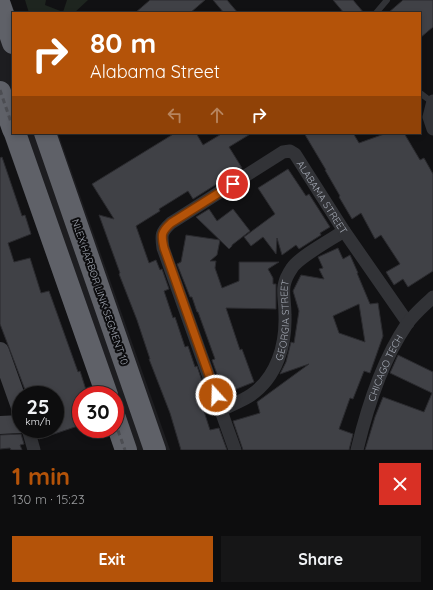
<!DOCTYPE html>
<meta charset="utf-8">
<style>
:root{--surface:#0d0d0e;--page:#161617;--text:#f1f3f6;--muted:#9a9c9e;--line:#2d2d2e;--accent:#b45309}
body{margin:0;font-family:Quicksand,sans-serif;background:var(--page);color:var(--text);height:100vh;display:flex;flex-direction:column;font-size:15px;white-space:nowrap}
*{box-sizing:border-box;margin:0}
p{font-size:13px;color:var(--muted)}
.icon{flex:none;width:22px;height:22px;fill:none;stroke:currentColor;stroke-width:2;stroke-linecap:round;stroke-linejoin:round}
.map{position:relative;height:450px;overflow:hidden}
.side{display:flex;flex-direction:column;background:var(--surface);flex:1}
.side>*{flex:none}
.hud{position:absolute;left:12px;top:12px;width:409px;height:122px;border-radius:0px;box-shadow:0 2px 6px #0003,0 0 0 1px var(--line);background:#b45309;color:#fff;overflow:hidden}
.speed{position:absolute;left:12px;top:386px;display:flex;gap:8px;font-size:20px;font-weight:700;text-align:center}
.speed>*{display:grid;place-content:center;width:52px;height:52px;border-radius:50%;background:var(--surface);box-shadow:0 2px 6px #0003,0 0 0 1px var(--line);line-height:1}
.speed small{font-size:10px;font-weight:400}
.speed .limit{border:6px solid #d22;background:#fff;color:#111}
.pin{position:absolute;display:grid;place-items:center;width:34px;height:34px;color:#fff;margin:-17px;border:2px solid #fff;border-radius:50%;box-shadow:0 1px 4px #0007}
.me{position:absolute;width:44px;margin:-22px;rotate:340deg;stroke-linejoin:round;filter:drop-shadow(0 0 3px #0008)}
.turn{display:flex;align-items:center;gap:14px;height:84px;padding:0 12px;font-size:18px}
.turn .icon{width:52px;height:52px;stroke-width:2.5}
.turn b{display:block;font-size:28px;line-height:34px}
.lanes{display:flex;align-items:center;height:38px;padding:0 12px;background:#0003;justify-content:center;gap:20px;direction:ltr}
.lanes .off{opacity:.35}
.round{display:grid;place-items:center;flex:none;width:42px;height:42px;border-radius:0px;background:var(--page)}
.overview{display:flex;align-items:center;justify-content:space-between;height:68px;padding:0 12px}
h1{font-size:24px;font-weight:700;line-height:30px;color:var(--accent)}
.cta{display:flex;gap:8px;margin-top:auto;padding:8px 12px}
.cta a{flex:1;height:46px;border-radius:0px;background:var(--accent);color:#fff;font-size:16px;font-weight:700;line-height:46px;text-align:center}
.cta a+a{background:var(--page);color:var(--text)}
.map>svg:first-child{display:block}
.built{fill:#1d1d20}
.green{fill:#1e251f}
.building{fill:#404146;stroke:#2b2b2f;fill-rule:evenodd}
.lines{fill:none;stroke-linecap:round;stroke-linejoin:round}
.lane{stroke:#323337;stroke-width:6}
.street{stroke:#323337;stroke-width:13}
.secondary{stroke:#414247;stroke-width:18}
.highway{stroke:#5f6168;stroke-width:22}
.rail{stroke:#4c4d52;stroke-width:3;stroke-dasharray:5 4;stroke-linecap:butt}
.highway-bridge{stroke:#5f6168;stroke-width:22}
.route-casing{stroke:#753606;stroke-width:10}
.route{stroke:#b45309;stroke-width:7}
.labels{text-anchor:middle;dominant-baseline:central;stroke-width:4;stroke-linejoin:round;paint-order:stroke}
.street-label{font-size:10px;fill:#a3a8b3;stroke:#0c0c0e}
</style>
<div class="map">
<svg width="433" height="450" viewBox="0 0 433 450">
<rect width="100%" height="100%" fill="#111113"/>
<path class="built" d="M 0,0 L 10,0 L 15,13 L 13,13 L 13,133 L 58,133 L 170,450 L 116,450 L 115,395 L 96,395 L 0,125 Z"/>
<path class="green" d="M 25,0 L 46,0 L 45,5 L 63,12 L 67,0 L 88,0 L 74,13 L 29,13 Z"/>
<path class="building" d="M 150,0 L 205,0 L 190,13 L 135,13 Z
M 213,0 L 227,0 L 238,13 L 224,13 Z
M 333,0 L 353,0 L 364,13 L 344,13 Z
M 403,0 L 433,0 L 433,27 L 420,38 L 420,13 L 388,13 Z
M 175,133 L 196,133 L 203,145 L 223,133 L 252,133 L 229,147 L 242,168 L 193,199 L 188,191 L 159,209 L 160,211 L 136,226 L 149,263 L 156,260 L 160,270 L 162,269 L 169,289 L 164,291 L 173,318 L 175,317 L 185,347 L 188,346 L 195,367 L 197,366 L 208,399 L 201,402 L 210,430 L 219,428 L 227,450 L 181,450 L 170,413 L 149,359 L 150,359 L 137,320 L 119,274 L 120,273 L 99,215 L 114,219 L 92,184 Z
M 304,133 L 353,133 L 359,143 L 387,133 L 404,133 L 420,160 L 424,158 L 433,174 L 433,271 L 408,287 L 403,279 L 394,285 L 386,272 L 400,264 L 381,235 L 375,239 L 361,213 L 352,219 L 339,197 L 340,196 L 325,170 L 326,170 Z
M 2,157 L 22,216 L 25,215 L 31,234 L 8,243 L 14,262 L 30,258 L 41,293 L 49,291 L 78,372 L 80,371 L 87,393 L 81,395 L 81,425 L 39,439 L 36,429 L 55,429 L 55,395 L 27,395 L 0,324 L 0,158 Z
M 288,169 L 306,196 L 309,194 L 330,227 L 320,233 L 321,235 L 299,249 L 296,245 L 282,255 L 277,238 L 276,254 L 263,237 L 251,246 L 244,237 L 275,214 L 258,188 Z
M 209,209 L 217,221 L 233,209 L 250,231 L 232,245 L 232,246 L 229,249 L 196,217 Z
M 186,235 L 220,240 L 217,255 L 210,261 L 216,261 L 215,268 L 222,288 L 239,281 L 239,262 L 279,262 L 268,269 L 273,278 L 273,284 L 276,284 L 276,309 L 226,308 L 240,350 L 242,349 L 254,382 L 224,394 L 212,360 L 215,359 L 198,312 L 197,312 L 192,297 L 190,297 L 177,264 L 181,262 Z
M 338,248 L 343,259 L 350,255 L 358,273 L 357,273 L 370,304 L 378,303 L 383,336 L 370,373 L 364,371 L 353,399 L 350,398 L 339,429 L 353,434 L 349,450 L 243,450 L 233,421 L 260,413 L 257,402 L 309,364 L 280,374 L 286,362 L 291,342 L 294,343 L 299,311 L 293,291 L 301,275 L 324,279 L 319,269 L 323,268 L 318,257 ZM 359,304 L 365,342 L 339,333 L 333,316 Z
M 398,355 L 433,372 L 433,450 L 365,450 L 375,417 L 383,397 L 424,412 L 432,393 L 390,373 Z
M 21,434 L 24,444 L 20,445 L 22,450 L 11,450 L 10,448 L 0,449 L 0,435 Z"/>
<g class="lines">
<path class="lane" d="M 376,13 L 387,0
M 420,93 L 432,102"/>
<g class="street">
<path d="M 433,101 L 429,117 L 433,129"/>
<path id="s1" d="M 221,410 C 231,405 242,401 251,395 C 277,377 286,345 285,315 C 285,294 279,287 292,268 C 299,257 332,239 344,231"/>
<path d="M 28,429 L 34,450"/>
<path id="s2" d="M 235,450 L 163,248 C 161,235 161,232 171,223 L 283,152 L 290,151 L 295,154 L 344,231 L 408,323"/>
<path id="s3" d="M 357,450 C 367,408 383,359 407,324 C 414,314 425,305 433,297"/>
</g>
<path class="secondary" d="M 0,351 L 21,410
M 0,425 L 21,424"/>
<path class="highway" d="M 0,5 L 13,43
M 0,92 L 13,129
M 45,133 L 155,450
M 115,418 L 126,450"/>
<path class="rail" d="M 0,90 L 13,128
M 15,133 L 106,395
M 115,422 L 125,450"/>
<path class="highway-bridge" d="M 15,133 L 107,395"/>
</g>
<g class="lines">
<g class="route-casing">
<path id="route" d="M 216,395 L 164,248 C 161,235 161,232 171,223 L 233,184"/>
</g>
<use href="#route" class="route"/>
</g>
<g class="labels">
<g class="street-label">
<text stroke="none"><textPath href="#s2" startOffset="439">ALABAMA STREET</textPath></text>
<text transform="translate(100 292) rotate(71)">NLEX HARBOR LINK SEGMENT 10</text>
<text stroke="none"><textPath href="#s1" startOffset="119">GEORGIA STREET</textPath></text>
<text stroke="none"><textPath href="#s3" startOffset="87">CHICAGO TECH</textPath></text>
</g>
</g>
</svg>
<div class="speed"><div>25<small>km/h</small></div><div class="limit">30</div></div>
<div class="pin" style="left:233px;top:184px;background:#d93025"><svg class="icon" aria-label="arrive" viewBox="0 0 24 24"><path d="M6 21V4h12l-3 4 3 4H6"/></svg></div>
<svg class="me" style="left:216px;top:395px" viewBox="-20 -20 40 40"><circle r="17" fill="#b45309" stroke="#fff" stroke-width="3"/><path d="M0-11L8 9 0 5-8 9z" fill="#fff"/></svg>
<div class="hud">
<div class="turn"><svg class="icon" aria-label="right" viewBox="0 0 24 24"><path d="M7 20v-9h11M14 6l5 5-5 5"/></svg><div><b>80 m</b>Alabama Street</div></div>
<div class="lanes"><svg class="icon off" aria-label="left" viewBox="0 0 24 24"><path d="M17 20v-9H6M10 6l-5 5 5 5"/></svg><svg class="icon off" aria-label="ahead" viewBox="0 0 24 24"><path d="M12 20V5M6 11l6-6 6 6"/></svg><svg class="icon" aria-label="right" viewBox="0 0 24 24"><path d="M7 20v-9h11M14 6l5 5-5 5"/></svg></div>
</div>
</div>
<section class="side">
<div class="overview"><div><h1>1 min</h1><p>130 m · 15:23</p></div><a class="round" style="background:#d93025;color:#fff"><svg class="icon" aria-label="close" viewBox="0 0 24 24"><path d="M6 6l12 12M18 6L6 18"/></svg></a></div>
<div class="cta"><a>Exit</a><a>Share</a></div>
</section>
